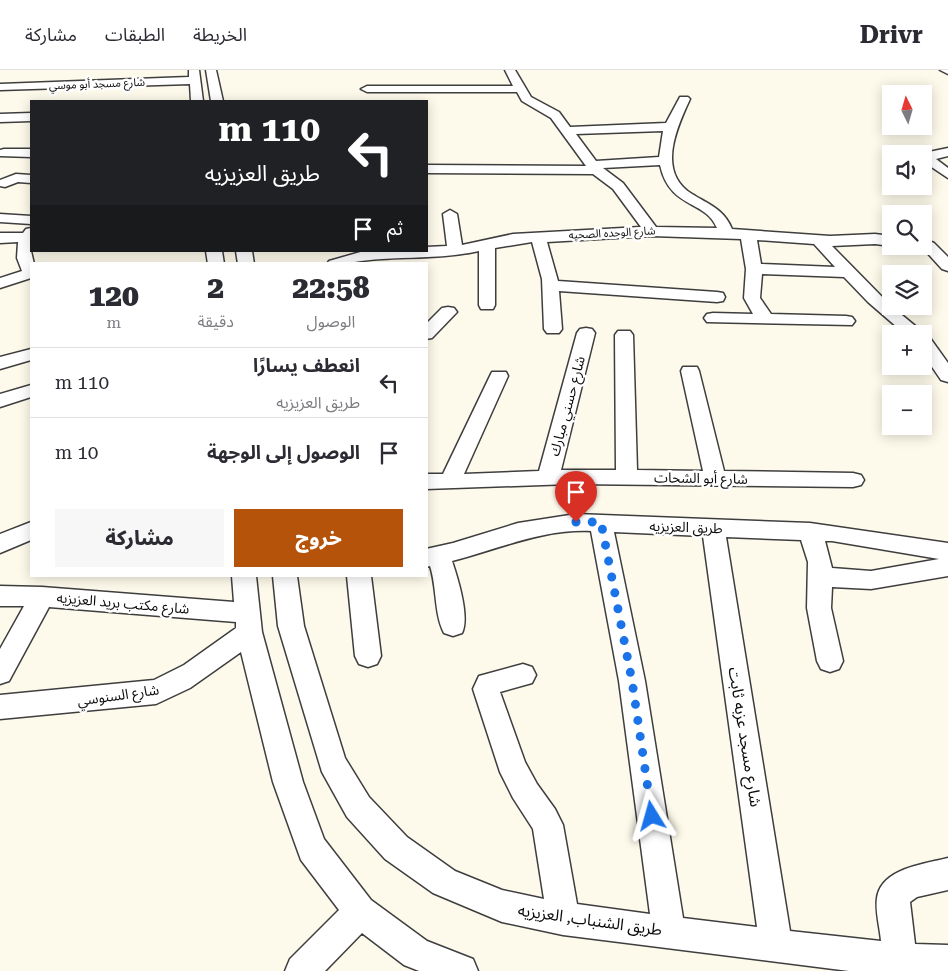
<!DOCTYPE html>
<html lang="ar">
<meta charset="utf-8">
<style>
:root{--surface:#fff;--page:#f7f7f7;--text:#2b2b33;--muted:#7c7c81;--line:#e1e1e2;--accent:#b45309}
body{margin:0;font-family:"Roboto Serif","Noto Sans Arabic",serif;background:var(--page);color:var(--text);direction:rtl;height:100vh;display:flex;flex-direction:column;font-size:19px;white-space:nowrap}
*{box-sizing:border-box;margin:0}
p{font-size:16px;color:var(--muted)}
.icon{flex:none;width:28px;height:28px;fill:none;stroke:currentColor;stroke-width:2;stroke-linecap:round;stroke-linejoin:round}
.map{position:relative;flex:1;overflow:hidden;direction:ltr}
.sheet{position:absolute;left:30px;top:192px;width:398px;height:315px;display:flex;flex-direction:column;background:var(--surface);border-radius:0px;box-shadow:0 2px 12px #0003;direction:rtl}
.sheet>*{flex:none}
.guide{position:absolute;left:30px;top:30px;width:398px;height:152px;border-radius:0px;box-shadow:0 2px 12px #0003;direction:rtl;background:#202124;color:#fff;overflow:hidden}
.needle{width:32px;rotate:355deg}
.controls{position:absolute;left:882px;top:15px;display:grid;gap:10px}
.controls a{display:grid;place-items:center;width:50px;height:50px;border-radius:0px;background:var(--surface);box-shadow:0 2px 12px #0003;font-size:25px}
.pin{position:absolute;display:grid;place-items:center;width:42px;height:42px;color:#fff;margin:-51px -21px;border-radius:50% 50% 50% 0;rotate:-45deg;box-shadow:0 0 5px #0007}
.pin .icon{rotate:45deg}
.me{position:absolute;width:55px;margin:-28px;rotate:352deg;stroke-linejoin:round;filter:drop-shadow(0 0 4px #0008)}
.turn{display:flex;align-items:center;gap:18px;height:105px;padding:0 25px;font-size:22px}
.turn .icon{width:65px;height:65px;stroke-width:2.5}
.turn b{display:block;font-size:35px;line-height:42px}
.then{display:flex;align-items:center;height:48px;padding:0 25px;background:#0003;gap:10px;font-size:19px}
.eta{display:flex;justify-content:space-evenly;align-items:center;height:85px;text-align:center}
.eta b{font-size:30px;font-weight:800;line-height:35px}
.button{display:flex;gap:10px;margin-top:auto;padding:10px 25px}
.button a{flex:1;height:58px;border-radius:0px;background:var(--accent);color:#fff;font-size:20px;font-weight:800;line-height:58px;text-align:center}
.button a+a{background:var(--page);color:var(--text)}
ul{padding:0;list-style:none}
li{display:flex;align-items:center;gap:15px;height:70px;padding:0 25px;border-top:1px solid var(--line)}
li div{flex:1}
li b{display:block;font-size:19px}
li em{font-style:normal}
header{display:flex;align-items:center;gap:30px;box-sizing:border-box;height:70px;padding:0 25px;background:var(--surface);border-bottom:1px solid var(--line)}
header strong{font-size:24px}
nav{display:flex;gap:28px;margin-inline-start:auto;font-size:18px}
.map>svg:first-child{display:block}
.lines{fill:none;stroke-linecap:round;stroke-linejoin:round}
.minor-casing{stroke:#3e3e3e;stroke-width:3}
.minor{fill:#fff;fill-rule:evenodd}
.route{stroke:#1a73e8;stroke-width:9;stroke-dasharray:0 16.2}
.labels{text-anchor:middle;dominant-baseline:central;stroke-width:5;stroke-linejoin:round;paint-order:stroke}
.far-street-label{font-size:11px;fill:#0b0b0b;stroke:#fff}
.street-label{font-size:14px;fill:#0b0b0b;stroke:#fff}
.near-street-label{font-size:16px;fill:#0b0b0b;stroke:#fff}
</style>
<header>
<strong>Drivr</strong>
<nav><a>الخريطة</a><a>الطبقات</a><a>مشاركة</a></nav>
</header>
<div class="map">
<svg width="948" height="901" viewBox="0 0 948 901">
<rect width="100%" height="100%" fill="#fdfaeb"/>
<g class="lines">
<g class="minor-casing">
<path id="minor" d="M 189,0 L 199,0 L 203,31 L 191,31 L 190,14 L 0,20 L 0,14 L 189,7 Z
M 206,0 L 216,0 L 223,31 L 211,31 Z
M 505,0 L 515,0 L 531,27 L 559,42 L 570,57 L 666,53 L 680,27 L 688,27 L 690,29 C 677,57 656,102 692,124 C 708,134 724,139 732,159 L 830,166 L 875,164 L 891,166 L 891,176 L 875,174 L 832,176 L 891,236 L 925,264 L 905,264 L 868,232 L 844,207 L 762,204 L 760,228 L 771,244 L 846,246 L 852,247 L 855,251 L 852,255 L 707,252 L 704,248 L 707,244 L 713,243 L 753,244 L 744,228 L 746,199 L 741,169 L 652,166 L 547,172 L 558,211 L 717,222 L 723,223 L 725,227 L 723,231 L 717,232 L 559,221 L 562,259 L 559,263 L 547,263 L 544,259 L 542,209 L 532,172 L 495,178 L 495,235 L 493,239 L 481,239 L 479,235 L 479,181 C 448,188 414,187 382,189 C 362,190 347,194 327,194 L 329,191 L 364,181 L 426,181 L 426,177 L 447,176 L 443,144 L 450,140 L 457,144 L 462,175 L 513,164 L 641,157 L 613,119 L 593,104 L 426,103 L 426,95 L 586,96 L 551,48 L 522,31 L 517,22 L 367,22 L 361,19 L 367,16 L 513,16 ZM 663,61 L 659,87 L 596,91 L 576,64 ZM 660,95 C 670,140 705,129 717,158 L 656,157 L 623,113 L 603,98 ZM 757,170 L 814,174 L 835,197 L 761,194 Z
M 940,0 L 948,0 L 948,4 Z
M 31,43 L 31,51 L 0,52 L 0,44 Z
M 948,78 L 948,86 L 936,89 L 948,98 L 948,108 L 924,92 L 924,83 Z
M 4,79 L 31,79 L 31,87 L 0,86 L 0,80 Z
M 16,104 L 31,105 L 31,113 L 18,112 L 5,117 L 0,116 L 0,110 Z
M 0,144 L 31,146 L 31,154 L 0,152 Z
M 31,158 L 31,181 L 34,194 L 31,194 L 31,208 L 0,218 L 0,208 L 22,201 L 17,188 L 18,172 L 0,173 L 0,163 L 23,163 L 26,159 Z
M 929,171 L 934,173 L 948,187 L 948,201 L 942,199 L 921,176 L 924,176 L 924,173 Z
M 206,181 L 222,181 L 224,194 L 208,194 Z
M 236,181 L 252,181 L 254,194 L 238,194 Z
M 448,237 L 454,238 L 457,242 L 432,268 L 426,269 L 426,254 L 442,238 Z
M 586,258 L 592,259 L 595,263 L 561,400 L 616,400 L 615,265 L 618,261 L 630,261 L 633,265 L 637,400 L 703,401 L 681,301 L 683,297 L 697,297 L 699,301 L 724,401 L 853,403 L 861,405 L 864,410 L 861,415 L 853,417 L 571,414 L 426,419 L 426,404 L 443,404 L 490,306 L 492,302 L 506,302 L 508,306 L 464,404 L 539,401 L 577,263 L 580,259 Z
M 924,267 L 930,268 L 948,293 L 948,312 L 941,310 L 924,285 Z
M 31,279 L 31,290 L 0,299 L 0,287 Z
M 31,315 L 31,327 L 0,337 L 0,324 Z
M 576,444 L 810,453 L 948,473 L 948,506 L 871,519 L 832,517 L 831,538 L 843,591 L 839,599 L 830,602 L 821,599 L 817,591 L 807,538 L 808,492 L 801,470 L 726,467 L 790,861 L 881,871 C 880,858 875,841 877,828 C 881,798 925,794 948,788 L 948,820 L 917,827 L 910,832 L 915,874 L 948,875 L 948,901 L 849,901 L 563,865 L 502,852 L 433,823 L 385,789 L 347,747 L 322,702 L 278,556 L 273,506 L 297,506 L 304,556 L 345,688 L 369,727 L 407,767 L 455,801 L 502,820 L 544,829 L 533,759 L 513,728 L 500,702 L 473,619 L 479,606 L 523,594 L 532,597 L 536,605 L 532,613 L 500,622 L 525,692 L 537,714 L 555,739 L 563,755 L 577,834 L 650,844 L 619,611 L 591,461 C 542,459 499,479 452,491 C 458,509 470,547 462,563 L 453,566 L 444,563 C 434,544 437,517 430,496 L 426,497 L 426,479 L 453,473 L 518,453 ZM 614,462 L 703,466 L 757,857 L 683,848 L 645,611 ZM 825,471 L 832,471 L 939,489 L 871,501 L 832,498 Z
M 31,452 L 31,470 L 0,483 L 0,464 Z
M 232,506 L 256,506 L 262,562 L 303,712 L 324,769 L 371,830 L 427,871 L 473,889 L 478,901 L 419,901 L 404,895 L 362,863 L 325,901 L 285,901 L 290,889 L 339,840 L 301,790 L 297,779 L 273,712 L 241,582 L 190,618 L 156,634 L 0,649 L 0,625 L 154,610 L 184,595 L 236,558 L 236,552 L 49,537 L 9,611 L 0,614 L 0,579 L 24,536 L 0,536 L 0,516 L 42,517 L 234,532 Z
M 347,506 L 371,506 L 381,586 L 377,594 L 368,597 L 359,594 L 355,586 Z"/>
</g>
<use href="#minor" class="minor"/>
</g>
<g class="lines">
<path class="route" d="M 576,452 L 601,452 L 632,611 L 652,746"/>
</g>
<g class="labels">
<g class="far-street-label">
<text transform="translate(97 14) rotate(-2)">شارع مسجد أبو موسي</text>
<text transform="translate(612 163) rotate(-3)">شارع الوحده الصحيه</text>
</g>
<g class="street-label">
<text transform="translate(567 336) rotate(-75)">شارع حسني مبارك</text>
<text transform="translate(701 408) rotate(1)">شارع أبو الشحات</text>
<text transform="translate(686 457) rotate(2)">طريق العزيزيه</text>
<text transform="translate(123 533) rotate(5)">شارع مكتب بريد العزيزيه</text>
<text transform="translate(118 625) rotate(-8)">شارع السنوسي</text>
</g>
<g class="near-street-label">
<text transform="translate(745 667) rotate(81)">شارع مسجد عزبه ثابت</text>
<text transform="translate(590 850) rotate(8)">طريق الشنباب, العزيزيه</text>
</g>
</g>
</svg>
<div class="controls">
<a><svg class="needle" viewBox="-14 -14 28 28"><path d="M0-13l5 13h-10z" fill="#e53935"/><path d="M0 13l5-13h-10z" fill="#7c7c81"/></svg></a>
<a><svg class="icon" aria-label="sound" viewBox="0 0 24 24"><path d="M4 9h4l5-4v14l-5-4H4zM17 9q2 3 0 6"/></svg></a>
<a><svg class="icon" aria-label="search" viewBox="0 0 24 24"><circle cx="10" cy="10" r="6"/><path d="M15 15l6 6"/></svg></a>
<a><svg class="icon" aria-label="layers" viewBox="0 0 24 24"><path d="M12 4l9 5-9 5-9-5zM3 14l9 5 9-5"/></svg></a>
<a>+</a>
<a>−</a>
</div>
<div class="pin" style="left:576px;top:452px;background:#d93025"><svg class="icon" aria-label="arrive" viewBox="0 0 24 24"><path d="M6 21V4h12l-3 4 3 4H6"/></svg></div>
<svg class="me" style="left:652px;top:746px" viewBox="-20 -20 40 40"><path d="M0-17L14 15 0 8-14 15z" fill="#1a73e8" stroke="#fff" stroke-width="4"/></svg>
<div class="guide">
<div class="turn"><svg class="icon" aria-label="left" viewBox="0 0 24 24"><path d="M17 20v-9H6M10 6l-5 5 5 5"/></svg><div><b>110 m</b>طريق العزيزيه</div></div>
<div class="then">ثم<svg class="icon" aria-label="arrive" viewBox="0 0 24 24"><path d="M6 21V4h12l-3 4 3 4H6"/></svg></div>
</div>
<section class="sheet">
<div class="eta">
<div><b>22:58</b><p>الوصول</p></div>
<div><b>2</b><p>دقيقة</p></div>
<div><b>120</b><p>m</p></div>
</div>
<ul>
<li><svg class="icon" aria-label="left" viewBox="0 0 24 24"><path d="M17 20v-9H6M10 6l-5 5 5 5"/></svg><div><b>انعطف يسارًا</b><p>طريق العزيزيه</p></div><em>110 m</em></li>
<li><svg class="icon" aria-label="arrive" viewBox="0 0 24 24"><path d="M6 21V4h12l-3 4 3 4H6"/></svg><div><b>الوصول إلى الوجهة</b></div><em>10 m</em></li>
</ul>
<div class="button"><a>خروج</a><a>مشاركة</a></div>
</section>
</div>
